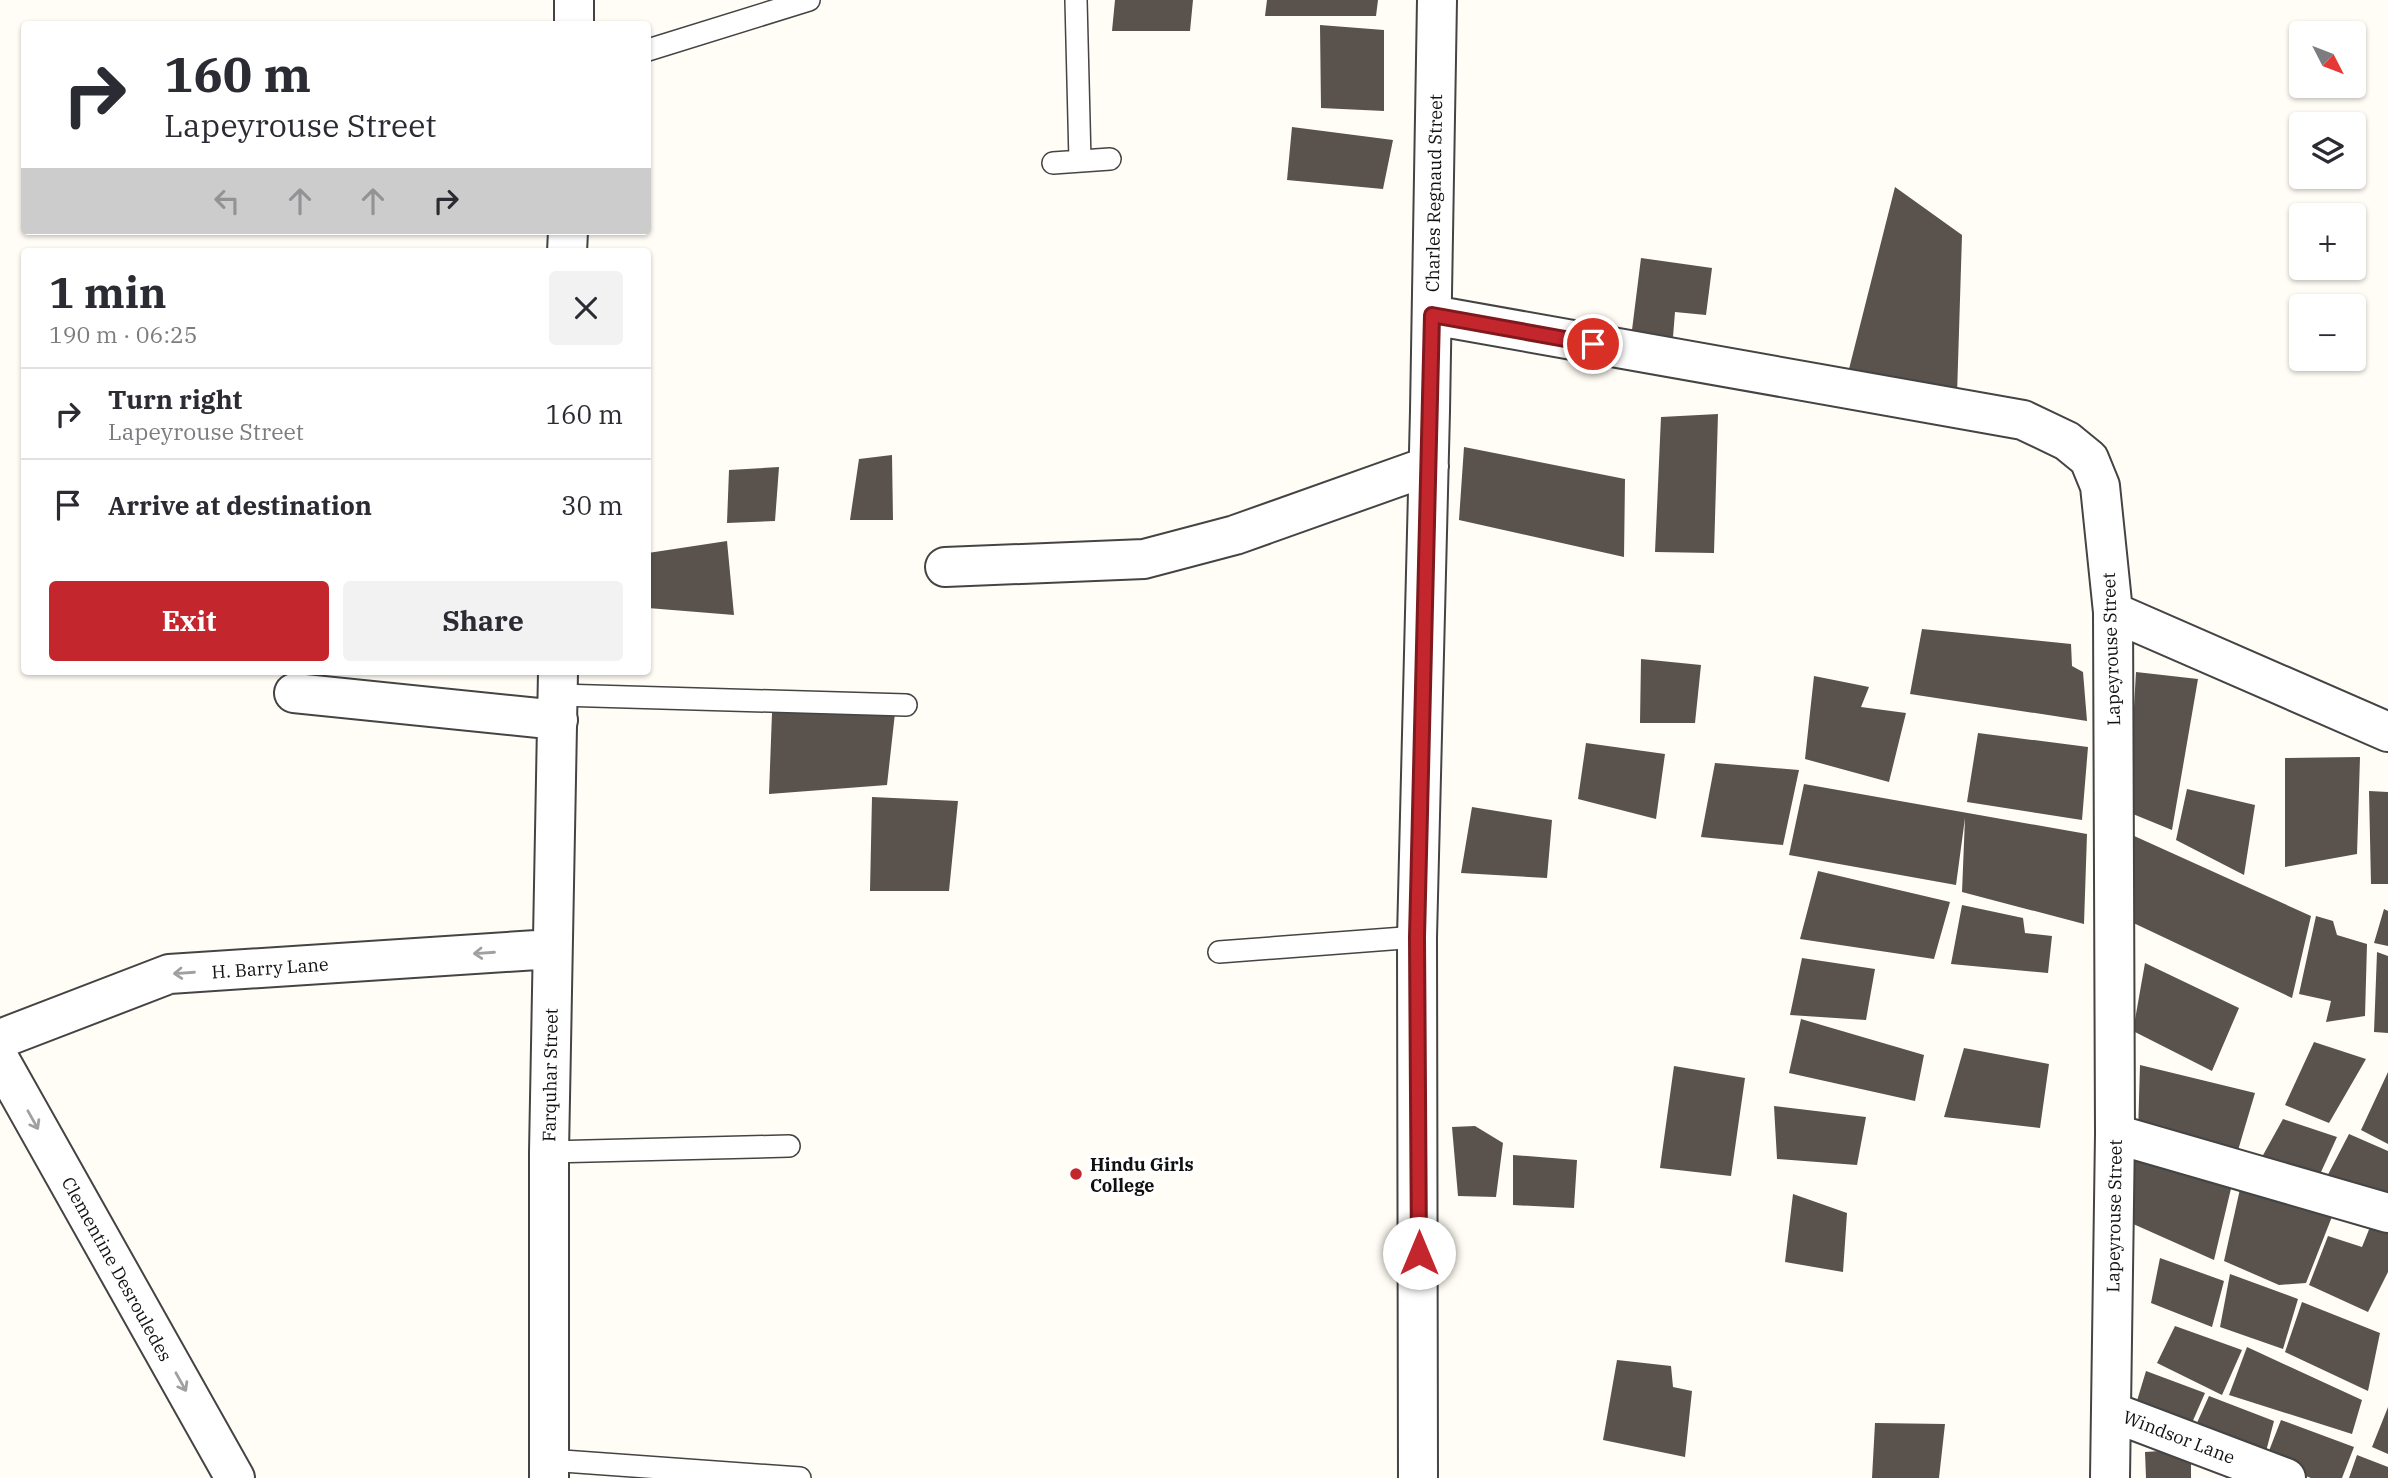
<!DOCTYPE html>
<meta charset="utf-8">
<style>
:root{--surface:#fff;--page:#f2f2f3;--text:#2b2b33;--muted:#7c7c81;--line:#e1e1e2;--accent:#c4262e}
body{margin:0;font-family:"IBM Plex Serif",serif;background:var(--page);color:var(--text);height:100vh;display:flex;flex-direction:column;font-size:26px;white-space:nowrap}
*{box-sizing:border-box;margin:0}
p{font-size:23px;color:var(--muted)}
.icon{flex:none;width:38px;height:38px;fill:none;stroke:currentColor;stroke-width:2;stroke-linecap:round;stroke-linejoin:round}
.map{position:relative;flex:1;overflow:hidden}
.sheet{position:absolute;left:21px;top:248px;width:630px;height:427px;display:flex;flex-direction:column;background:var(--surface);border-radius:7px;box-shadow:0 2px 5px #0004}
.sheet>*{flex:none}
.banner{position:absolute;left:21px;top:21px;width:630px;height:214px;border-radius:7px;box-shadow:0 2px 5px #0004;background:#fff;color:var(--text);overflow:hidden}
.needle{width:46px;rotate:132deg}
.tools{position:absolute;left:2289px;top:21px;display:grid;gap:14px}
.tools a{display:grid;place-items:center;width:77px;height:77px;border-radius:7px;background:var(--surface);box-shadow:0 2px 5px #0004;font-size:35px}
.pin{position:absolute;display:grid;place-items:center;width:60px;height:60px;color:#fff;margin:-30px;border:4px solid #fff;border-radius:50%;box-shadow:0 2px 7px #0007}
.me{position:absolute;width:77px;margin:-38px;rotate:0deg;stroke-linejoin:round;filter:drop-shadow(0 0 5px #0008)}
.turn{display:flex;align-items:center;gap:24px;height:147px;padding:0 28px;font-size:32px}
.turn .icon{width:91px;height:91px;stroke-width:2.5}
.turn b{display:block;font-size:49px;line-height:60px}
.lanes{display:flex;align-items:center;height:66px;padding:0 28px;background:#0003;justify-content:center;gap:35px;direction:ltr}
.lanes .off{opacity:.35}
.round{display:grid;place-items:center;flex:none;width:74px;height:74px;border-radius:7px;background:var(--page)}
.head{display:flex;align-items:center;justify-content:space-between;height:119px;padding:0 28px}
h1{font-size:42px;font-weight:700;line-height:52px}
.button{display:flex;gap:14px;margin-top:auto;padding:14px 28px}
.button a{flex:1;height:80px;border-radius:7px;background:var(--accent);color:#fff;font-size:28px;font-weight:700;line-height:80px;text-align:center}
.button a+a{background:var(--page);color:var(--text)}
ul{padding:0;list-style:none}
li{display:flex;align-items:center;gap:21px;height:91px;padding:0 28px;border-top:2px solid var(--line)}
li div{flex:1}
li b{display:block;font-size:26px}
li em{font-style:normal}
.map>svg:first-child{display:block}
.building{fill:#5a524d}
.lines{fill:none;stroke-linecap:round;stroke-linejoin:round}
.lane-casing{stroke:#444;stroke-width:24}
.street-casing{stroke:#444;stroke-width:42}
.lane{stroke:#fff;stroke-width:21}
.street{stroke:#fff;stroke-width:38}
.oneway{stroke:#a0a0a0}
.route-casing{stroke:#7f191e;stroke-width:18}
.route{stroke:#c4262e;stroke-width:12}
.poi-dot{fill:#c4262e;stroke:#fff;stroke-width:2.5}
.labels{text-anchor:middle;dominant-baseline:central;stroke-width:7;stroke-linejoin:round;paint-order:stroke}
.street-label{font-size:18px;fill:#111;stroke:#fff}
.poi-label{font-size:18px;font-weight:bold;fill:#111;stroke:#fff;text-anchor:start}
</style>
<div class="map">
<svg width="2388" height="1478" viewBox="0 0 2388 1478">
<rect width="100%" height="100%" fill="#fffdf5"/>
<path class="building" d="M 1115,0 L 1193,0 L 1190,31 L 1112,31 Z
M 1267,0 L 1378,0 L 1376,16 L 1265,16 Z
M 1320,25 L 1384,30 L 1384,111 L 1321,108 Z
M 1292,127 L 1393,140 L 1383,189 L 1287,180 Z
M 1895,187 L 1962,235 L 1957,395 L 1848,373 Z
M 1641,258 L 1712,268 L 1706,315 L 1675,312 L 1673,337 L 1632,330 Z
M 1718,414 L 1714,553 L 1655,552 L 1661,417 Z
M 1464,447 L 1625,479 L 1624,557 L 1459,520 Z
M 892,455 L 893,520 L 850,520 L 859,459 Z
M 779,467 L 775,521 L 727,523 L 729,470 Z
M 727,541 L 734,615 L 648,608 L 648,553 Z
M 1922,629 L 2071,644 L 2072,666 L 2083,672 L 2087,721 L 1910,694 Z
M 1641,659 L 1701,665 L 1695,723 L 1640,723 Z
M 2136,672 L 2198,679 L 2172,830 L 2128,812 Z
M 1814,676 L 1869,687 L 1861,707 L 1906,713 L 1889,782 L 1805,759 Z
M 772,713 L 895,713 L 887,785 L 769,794 Z
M 1978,733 L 2088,747 L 2082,820 L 1967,802 Z
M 1586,743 L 1665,754 L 1656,819 L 1578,799 Z
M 2360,757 L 2357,854 L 2285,867 L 2285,758 Z
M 1715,763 L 1799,770 L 1783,845 L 1701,837 Z
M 1804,784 L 2087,834 L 2084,924 L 1962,892 L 1965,818 L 1956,885 L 1789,855 Z
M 2187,789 L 2255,805 L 2244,875 L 2176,840 Z
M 2369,791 L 2388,792 L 2388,884 L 2371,884 Z
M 872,797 L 958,801 L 949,891 L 870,891 Z
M 1472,807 L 1552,820 L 1547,878 L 1461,873 Z
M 2132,835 L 2311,916 L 2292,998 L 2125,919 Z
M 1818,871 L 1950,902 L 1934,959 L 1800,939 Z
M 1962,905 L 2023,918 L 2025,933 L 2052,936 L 2048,973 L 1951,964 Z
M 2384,909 L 2388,911 L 2388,946 L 2374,943 Z
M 2316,916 L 2333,921 L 2337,935 L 2367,944 L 2365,1016 L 2326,1022 L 2331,1001 L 2299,994 Z
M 2377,952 L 2388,956 L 2388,1033 L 2374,1032 Z
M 1802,958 L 1875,969 L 1866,1020 L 1790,1015 Z
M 2145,963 L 2239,1008 L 2212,1071 L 2133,1031 Z
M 1801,1019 L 1924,1055 L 1915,1101 L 1789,1073 Z
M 2314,1042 L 2366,1059 L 2329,1123 L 2285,1105 Z
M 1964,1048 L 2049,1064 L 2040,1128 L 1944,1117 Z
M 2140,1065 L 2255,1093 L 2236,1157 L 2138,1133 Z
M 1674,1066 L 1745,1078 L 1731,1176 L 1660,1168 Z
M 2388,1072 L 2388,1144 L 2361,1130 Z
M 1774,1106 L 1866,1117 L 1857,1165 L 1777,1159 Z
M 2283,1119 L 2337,1137 L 2316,1183 L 2257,1166 Z
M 1475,1126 L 1503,1143 L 1496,1197 L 1458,1196 L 1452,1127 Z
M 2349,1134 L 2388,1151 L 2388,1206 L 2321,1188 Z
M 2134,1153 L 2234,1176 L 2214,1260 L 2131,1223 Z
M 1513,1155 L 1577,1160 L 1574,1208 L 1513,1205 Z
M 2240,1189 L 2335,1209 L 2306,1283 L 2279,1285 L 2224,1261 Z
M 1793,1194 L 1847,1213 L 1843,1272 L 1785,1262 Z
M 2372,1222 L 2388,1229 L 2388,1272 L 2368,1312 L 2309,1285 L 2328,1236 L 2362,1247 Z
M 2160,1258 L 2224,1281 L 2212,1327 L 2151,1303 Z
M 2230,1274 L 2298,1299 L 2283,1349 L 2220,1327 Z
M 2302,1302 L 2380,1333 L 2368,1391 L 2285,1352 Z
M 2175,1326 L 2242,1350 L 2222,1395 L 2157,1363 Z
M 2247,1347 L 2362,1400 L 2352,1434 L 2229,1395 Z
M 1617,1360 L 1671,1366 L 1673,1387 L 1692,1391 L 1685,1457 L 1603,1440 Z
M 2146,1371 L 2205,1393 L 2188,1432 L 2136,1404 Z
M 2209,1396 L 2274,1421 L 2264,1459 L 2192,1434 Z
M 2388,1407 L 2388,1454 L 2372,1447 Z
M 2281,1420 L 2354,1447 L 2342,1478 L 2311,1478 L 2265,1461 Z
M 1875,1423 L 1945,1424 L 1939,1478 L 1872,1478 Z
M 2160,1451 L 2191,1463 L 2191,1478 L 2146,1478 L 2145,1452 Z
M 2357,1455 L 2388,1467 L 2388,1478 L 2349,1478 Z"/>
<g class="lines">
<g class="lane-casing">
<path id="lane" d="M 1076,0 L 1080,161
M 648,50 L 809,0
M 1053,163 L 1110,159
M 559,695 L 906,705
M 1219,952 L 1417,937
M 549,1152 L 789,1146
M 549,1460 L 800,1478"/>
</g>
<g class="street-casing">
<path id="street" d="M 574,24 L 574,0
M 567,252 L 568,231
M 1432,315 L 2023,420 L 2067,441 L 2089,459 L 2100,486 L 2113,612 L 2115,1134 L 2110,1478
M 945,567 L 1144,559 L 1235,535 L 1429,466
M 2113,612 L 2388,732
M 294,693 L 558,720
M 0,1039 L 169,974 L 552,949
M 0,1060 L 235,1478
M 2115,1134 L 2388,1213
M 2112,1412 L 2286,1478
M 549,1478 L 549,1152 L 558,672
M 1418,1478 L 1417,937 L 1430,411 L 1437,0"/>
</g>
<use href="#lane" class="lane"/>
<use href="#street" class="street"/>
</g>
<defs><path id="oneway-shaft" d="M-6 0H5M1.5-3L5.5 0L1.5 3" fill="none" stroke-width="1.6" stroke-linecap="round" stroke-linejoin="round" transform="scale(1.75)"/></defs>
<g class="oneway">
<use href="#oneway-shaft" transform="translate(484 953) rotate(176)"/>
<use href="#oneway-shaft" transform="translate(184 973) rotate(176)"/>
<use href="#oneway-shaft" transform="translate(33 1120) rotate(61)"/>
<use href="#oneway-shaft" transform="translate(181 1382) rotate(61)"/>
</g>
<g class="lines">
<g class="route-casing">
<path id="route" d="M 1419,1253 L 1417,937 L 1432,315 L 1593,344"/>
</g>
<use href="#route" class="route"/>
</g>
<circle class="poi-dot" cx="1076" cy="1174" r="7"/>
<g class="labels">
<g class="street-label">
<text transform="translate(1434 193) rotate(-89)">Charles Regnaud Street</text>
<text transform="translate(2111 649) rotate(-92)">Lapeyrouse Street</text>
<text transform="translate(270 968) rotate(-4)">H. Barry Lane</text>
<text transform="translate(550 1075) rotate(-89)">Farquhar Street</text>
<text transform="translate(2114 1216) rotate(-89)">Lapeyrouse Street</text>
<text transform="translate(117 1269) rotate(61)">Clementine Desrouledes</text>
<text transform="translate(2179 1437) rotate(21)">Windsor Lane</text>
</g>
<g class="poi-label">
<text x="1090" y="1164">Hindu Girls<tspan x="1090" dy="21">College</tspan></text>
</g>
</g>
</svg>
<div class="tools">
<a><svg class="needle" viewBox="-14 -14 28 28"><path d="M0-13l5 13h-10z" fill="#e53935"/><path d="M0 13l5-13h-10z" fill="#7c7c81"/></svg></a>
<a><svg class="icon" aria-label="layers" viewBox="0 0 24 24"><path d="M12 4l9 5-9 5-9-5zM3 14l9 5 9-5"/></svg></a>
<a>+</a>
<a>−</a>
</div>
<div class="pin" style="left:1593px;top:344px;background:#d93025"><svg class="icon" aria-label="arrive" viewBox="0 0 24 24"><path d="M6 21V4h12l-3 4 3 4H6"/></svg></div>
<svg class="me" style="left:1419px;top:1253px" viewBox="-20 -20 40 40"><circle r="19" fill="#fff"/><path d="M0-13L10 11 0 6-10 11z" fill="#c4262e"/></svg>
<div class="banner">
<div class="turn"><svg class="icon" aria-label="right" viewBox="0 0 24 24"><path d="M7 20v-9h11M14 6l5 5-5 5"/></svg><div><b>160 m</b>Lapeyrouse Street</div></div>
<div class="lanes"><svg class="icon off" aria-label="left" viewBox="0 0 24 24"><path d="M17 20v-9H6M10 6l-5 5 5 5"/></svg><svg class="icon off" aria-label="ahead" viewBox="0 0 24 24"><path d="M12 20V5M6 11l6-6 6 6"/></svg><svg class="icon off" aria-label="ahead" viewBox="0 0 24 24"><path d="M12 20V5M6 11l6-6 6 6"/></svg><svg class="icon" aria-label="right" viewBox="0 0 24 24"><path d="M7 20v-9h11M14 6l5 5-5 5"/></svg></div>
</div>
<section class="sheet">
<div class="head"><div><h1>1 min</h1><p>190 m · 06:25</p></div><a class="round"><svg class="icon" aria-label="close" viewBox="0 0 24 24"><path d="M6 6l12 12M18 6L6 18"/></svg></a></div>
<ul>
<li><svg class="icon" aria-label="right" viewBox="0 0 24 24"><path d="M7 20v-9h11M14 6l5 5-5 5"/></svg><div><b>Turn right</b><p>Lapeyrouse Street</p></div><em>160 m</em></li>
<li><svg class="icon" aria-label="arrive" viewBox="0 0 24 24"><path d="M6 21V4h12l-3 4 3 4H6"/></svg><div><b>Arrive at destination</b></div><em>30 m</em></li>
</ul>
<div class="button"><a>Exit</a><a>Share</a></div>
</section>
</div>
